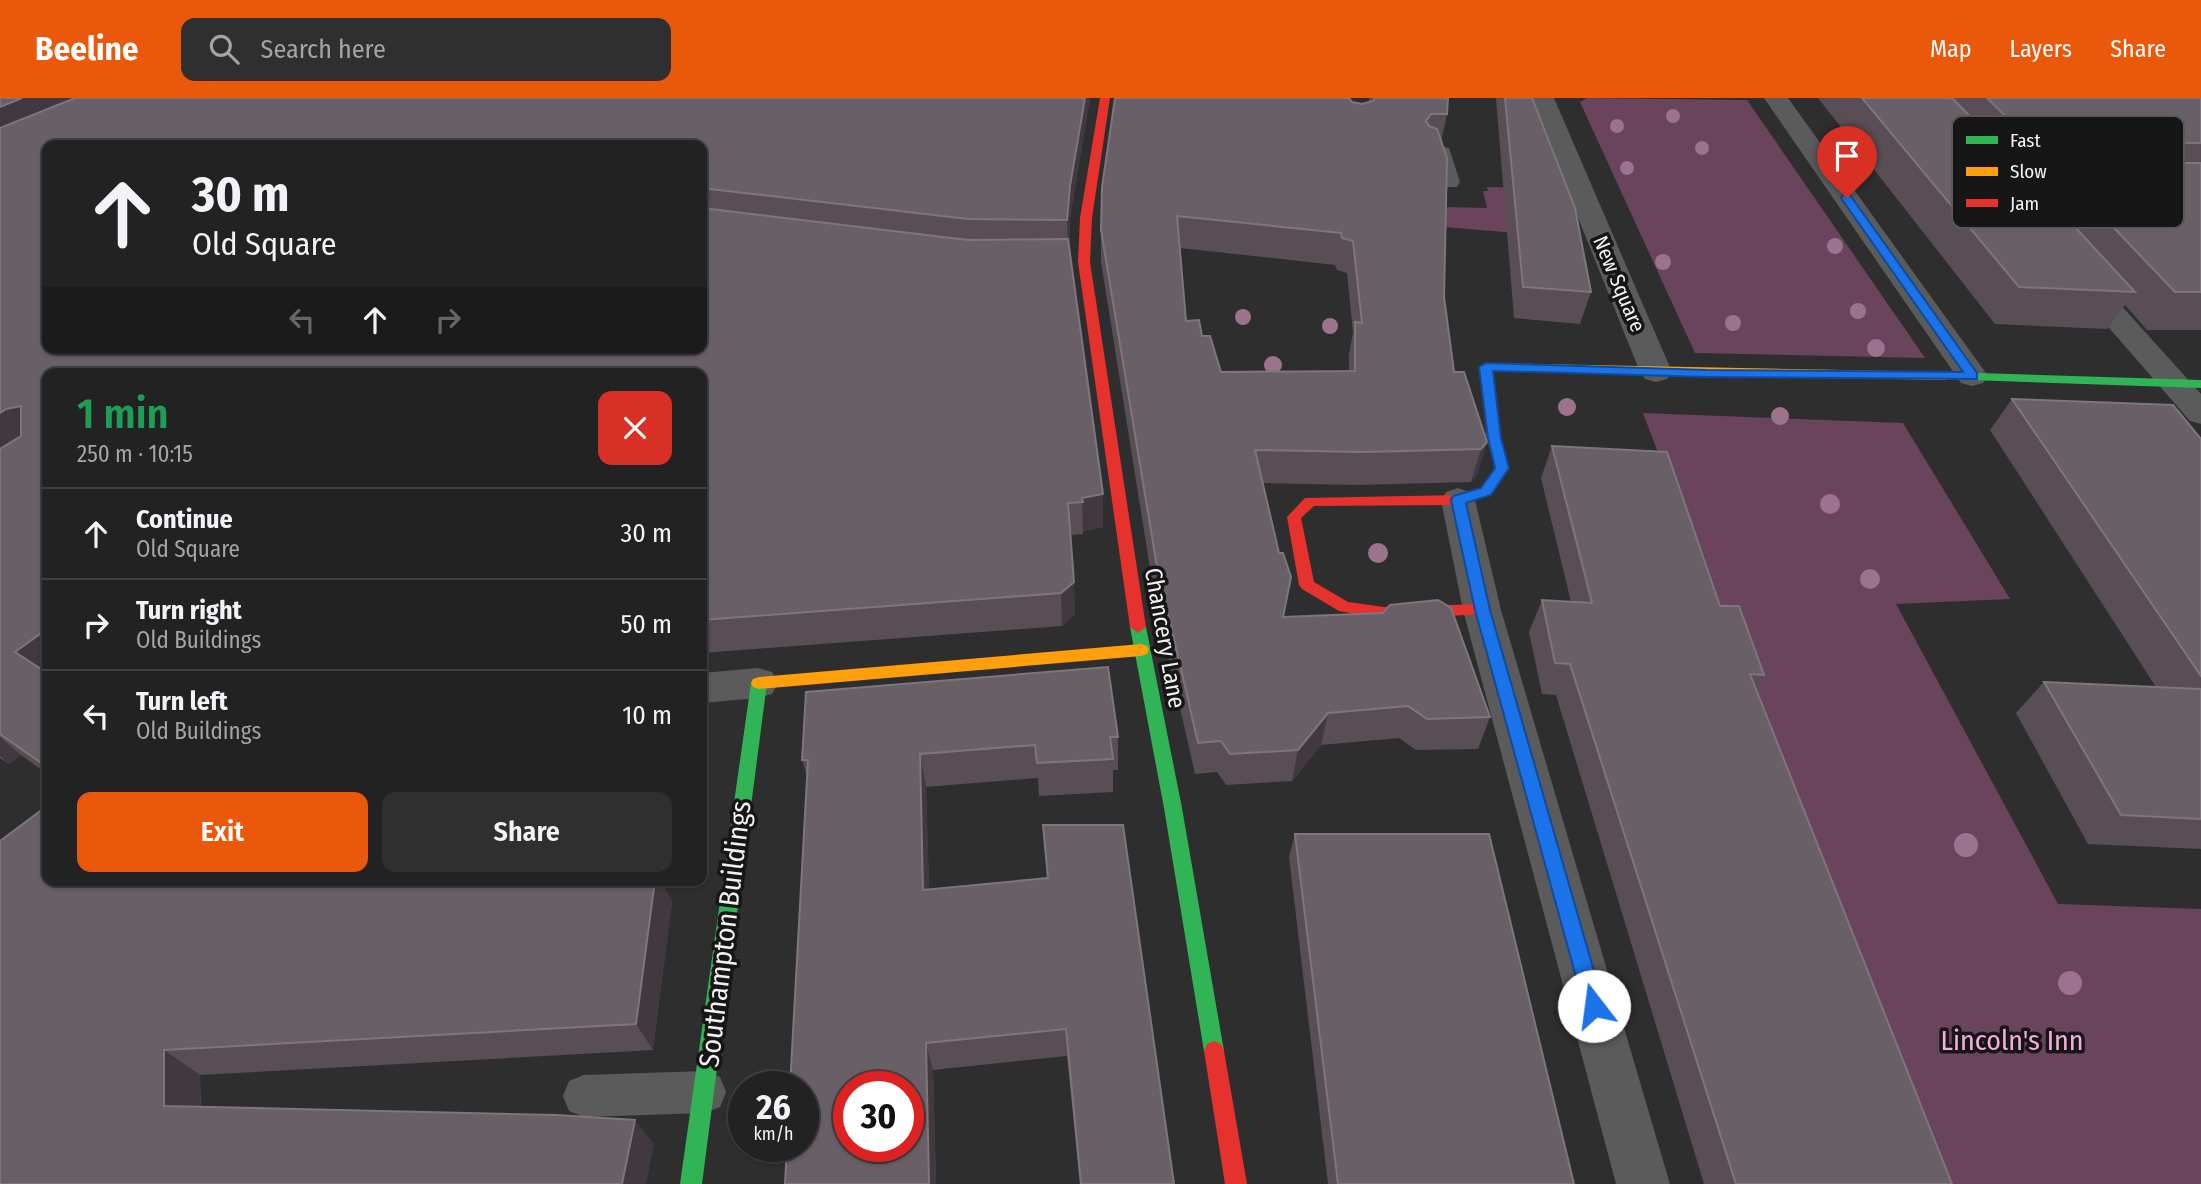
<!DOCTYPE html>
<meta charset="utf-8">
<style>
:root{--surface:#232223;--page:#2f2f30;--text:#f1f3f6;--muted:#a3a4a6;--line:#403f41;--accent:#ea580c}
body{margin:0;font-family:"Fira Sans Condensed",sans-serif;background:var(--page);color:var(--text);height:100vh;display:flex;flex-direction:column;font-size:26px;white-space:nowrap}
*{box-sizing:border-box;margin:0}
p{font-size:23px;color:var(--muted)}
.icon{flex:none;width:38px;height:38px;fill:none;stroke:currentColor;stroke-width:2;stroke-linecap:round;stroke-linejoin:round}
.map{position:relative;flex:1;overflow:hidden}
.sheet{position:absolute;left:42px;top:270px;width:665px;height:518px;display:flex;flex-direction:column;background:var(--surface);border-radius:14px;box-shadow:0 2px 5px #0004,0 0 0 2px var(--line)}
.sheet>*{flex:none}
.guide{position:absolute;left:42px;top:42px;width:665px;height:214px;border-radius:14px;box-shadow:0 2px 5px #0004,0 0 0 2px var(--line);background:#232223;color:var(--text);overflow:hidden}
.speed{position:absolute;left:728px;top:973px;display:flex;gap:14px;font-size:35px;font-weight:700;text-align:center}
.speed>*{display:grid;place-content:center;width:91px;height:91px;border-radius:50%;background:var(--surface);box-shadow:0 2px 5px #0004,0 0 0 2px var(--line);line-height:1}
.speed small{font-size:18px;font-weight:400}
.speed .limit{border:10px solid #d22;background:#fff;color:#111}
.pin{position:absolute;display:grid;place-items:center;width:60px;height:60px;color:#fff;margin:-72px -30px;border-radius:50% 50% 50% 0;rotate:-45deg;box-shadow:0 0 7px #0007}
.pin .icon{rotate:45deg}
.me{position:absolute;width:77px;margin:-38px;rotate:345deg;stroke-linejoin:round;filter:drop-shadow(0 0 5px #0008)}
.turn{display:flex;align-items:center;gap:24px;height:147px;padding:0 35px;font-size:32px}
.turn .icon{width:91px;height:91px;stroke-width:2.5}
.turn b{display:block;font-size:49px;line-height:60px}
.lanes{display:flex;align-items:center;height:66px;padding:0 35px;background:#0003;justify-content:center;gap:35px;direction:ltr}
.lanes .off{opacity:.35}
.round{display:grid;place-items:center;flex:none;width:74px;height:74px;border-radius:14px;background:var(--page)}
.headline{display:flex;align-items:center;justify-content:space-between;height:119px;padding:0 35px}
h1{font-size:42px;font-weight:600;line-height:52px;color:#1e9e55}
.primary-button{display:flex;gap:14px;margin-top:auto;padding:14px 35px}
.primary-button a{flex:1;height:80px;border-radius:14px;background:var(--accent);color:#fff;font-size:28px;font-weight:600;line-height:80px;text-align:center}
.primary-button a+a{background:var(--page);color:var(--text)}
ul{padding:0;list-style:none}
li{display:flex;align-items:center;gap:21px;height:91px;padding:0 35px;border-top:2px solid var(--line)}
li div{flex:1}
li b{display:block;font-size:26px}
li em{font-style:normal}
header{display:flex;align-items:center;gap:42px;box-sizing:border-box;height:98px;padding:0 35px;background:var(--accent);color:#fff}
header strong{font-size:33px}
nav{display:flex;gap:38px;margin-inline-start:auto;font-size:24px}
.search{width:490px;height:63px;background:var(--page);display:flex;align-items:center;gap:18px;box-sizing:border-box;padding:0 24px;border-radius:14px;color:var(--muted);font-size:26px}
.map>svg:first-child{display:block}
.green{fill:#6a435d}
.lines{fill:none;stroke-linecap:round;stroke-linejoin:round}
.lane{fill:#5c5b5c;fill-rule:evenodd}
.street{fill:#5c5b5c;fill-rule:evenodd}
.fast{fill:#30b455;fill-rule:evenodd}
.slow{fill:#ff9f0a;fill-rule:evenodd}
.jam{fill:#e5322d;fill-rule:evenodd}
.tree{fill:#9c738f}
.wall{fill:#594d56;fill-rule:evenodd}
.shaded-wall{fill:#41393f}
.building{fill:#695f66;stroke:#7e767c;stroke-width:2;fill-rule:evenodd}
.route{fill:#1a73e8;stroke:#114b97;stroke-width:2}
.labels{text-anchor:middle;dominant-baseline:central;stroke-width:7;stroke-linejoin:round;paint-order:stroke}
.far-street-label{font-size:21px;fill:#f2f0f1;stroke:#171617}
.street-label{font-size:24px;fill:#f2f0f1;stroke:#171617}
.near-street-label{font-size:28px;fill:#f2f0f1;stroke:#171617}
.near-park-label{font-size:28px;fill:#f6acdd;stroke:#171617}
.key{fill:#171617;stroke:#595758;stroke-width:2}
.key-label{font-size:19px;fill:#f2f0f1}
</style>
<header>
<strong>Beeline</strong>
<div class="search"><svg class="icon" aria-label="search" viewBox="0 0 24 24"><circle cx="10" cy="10" r="6"/><path d="M15 15l6 6"/></svg>Search here</div>
<nav><a>Map</a><a>Layers</a><a>Share</a></nav>
</header>
<div class="map">
<svg width="2201" height="1086" viewBox="0 0 2201 1086">
<rect width="100%" height="100%" fill="#2f2e2f"/>
<path class="green" d="M 1587,0 L 1747,2 L 1925,260 L 1695,255 L 1580,4 Z
M 1487,89 L 1547,90 L 1565,139 L 1407,126 L 1401,108 L 1487,110 L 1483,93 L 1488,93 Z
M 1643,315 L 1903,325 L 2010,501 L 1896,506 L 2058,806 L 2201,811 L 2201,1086 L 1911,1086 L 1762,630 Z"/>
<g class="lines">
<path class="lane" d="M 1432,47 L 1449,50 L 1460,84 L 1457,89 L 1441,89 L 1433,59 L 1425,57 L 1422,53 L 1425,49 Z
M 705,973 L 720,979 L 726,994 L 720,1009 L 705,1015 L 584,1019 L 569,1013 L 563,998 L 569,983 L 584,977 Z"/>
<path class="street" d="M 1530,0 L 1554,0 L 1672,274 L 1667,281 L 1656,284 L 1645,281 L 1640,274 Z
M 1764,0 L 1788,0 L 1983,271 L 1988,278 L 1983,285 L 1972,288 L 1961,285 Z
M 2081,171 L 2091,174 L 2201,296 L 2201,326 L 2190,323 L 2071,186 L 2067,180 L 2071,174 Z
M 1458,390 L 1470,394 L 1475,402 L 1501,512 L 1670,1086 L 1616,1086 L 1463,512 L 1441,402 L 1446,394 Z
M 758,570 L 772,574 L 778,585 L 772,596 L 758,600 L 702,605 L 702,575 Z"/>
<path class="fast" d="M 1946,274 L 2201,282 L 2201,290 L 1941,281 L 1941,275 Z
M 1138,523 L 1146,529 L 1182,710 L 1224,953 L 1221,960 L 1214,963 L 1207,960 L 1204,953 L 1164,710 L 1130,529 Z
M 759,579 L 765,581 L 767,585 L 702,1086 L 680,1086 L 751,585 L 753,581 Z"/>
<path class="slow" d="M 1486,265 L 1946,274 L 1952,278 L 1946,282 L 1493,273 L 1501,340 L 1509,370 L 1494,392 L 1489,394 L 1482,389 L 1495,370 L 1487,340 L 1480,269 Z
M 1141,546 L 1147,548 L 1149,552 L 1147,556 L 1141,558 L 759,591 L 753,589 L 751,585 L 753,581 L 759,579 Z"/>
<path class="jam" d="M 1100,0 L 1110,0 L 1092,120 L 1090,164 L 1146,529 L 1138,535 L 1130,529 L 1078,164 L 1080,120 Z
M 1489,384 L 1496,389 L 1491,397 L 1458,407 L 1314,408 L 1301,420 L 1314,484 L 1348,504 L 1384,509 L 1482,506 L 1487,508 L 1490,512 L 1487,516 L 1384,521 L 1339,513 L 1302,491 L 1299,487 L 1287,419 L 1305,400 L 1458,397 L 1481,391 L 1484,386 Z
M 1214,943 L 1221,946 L 1224,953 L 1247,1086 L 1225,1086 L 1204,953 L 1207,946 Z"/>
</g>
<g class="tree">
<circle cx="1673" cy="18" r="7"/>
<circle cx="1617" cy="28" r="7"/>
<circle cx="1702" cy="50" r="7"/>
<circle cx="1627" cy="70" r="7"/>
<circle cx="1835" cy="148" r="8"/>
<circle cx="1663" cy="164" r="8"/>
<circle cx="1858" cy="213" r="8"/>
<circle cx="1243" cy="219" r="8"/>
<circle cx="1733" cy="225" r="8"/>
<circle cx="1330" cy="228" r="8"/>
<circle cx="1876" cy="250" r="9"/>
<circle cx="1273" cy="267" r="9"/>
<circle cx="1567" cy="309" r="9"/>
<circle cx="1780" cy="318" r="9"/>
<circle cx="1830" cy="406" r="10"/>
<circle cx="1378" cy="455" r="10"/>
<circle cx="1870" cy="481" r="10"/>
<circle cx="1966" cy="747" r="12"/>
<circle cx="2070" cy="885" r="12"/>
</g>
<path class="wall" d="M 0,0 L 1090,0 L 1070,120 L 1069,147 L 1103,396 L 1103,429 L 1083,433 L 1083,436 L 1071,437 L 1075,516 L 1062,528 L 702,555 L 702,275 L 47,275 L 47,676 L 21,657 L 9,666 L 0,660 ZM 702,47 L 702,250 L 47,250 Z
M 1369,0 L 1448,0 L 1447,16 L 1441,44 L 1444,199 L 1454,274 L 1487,344 L 1477,377 L 1471,384 L 1357,387 L 1262,385 L 1284,519 L 1490,619 L 1478,651 L 1416,652 L 1399,640 L 1321,647 L 1292,683 L 1226,687 L 1217,674 L 1195,676 L 1154,495 L 1101,164 L 1101,132 L 1352,4 L 1362,6 L 1369,4 ZM 1180,150 L 1335,167 L 1337,172 L 1347,175 L 1353,234 L 1349,257 L 1349,273 L 1221,274 L 1202,238 L 1186,223 Z
M 1496,0 L 1532,0 L 1591,194 L 1580,226 L 1514,220 Z
M 1818,0 L 2201,0 L 2201,232 L 2147,232 L 2125,207 L 2107,231 L 1995,226 ZM 2030,80 L 2043,80 L 2038,88 Z
M 2012,301 L 2201,341 L 2201,751 L 2088,746 L 2016,615 L 2044,584 L 2156,589 L 1990,332 Z
M 1552,348 L 1720,508 L 1764,577 L 1756,591 L 1952,1086 L 1704,1086 L 1556,597 L 1542,596 L 1529,534 L 1542,502 L 1571,504 L 1541,380 Z
M 1118,639 L 1118,672 L 1113,672 L 1113,694 L 1039,698 L 1038,680 L 926,689 L 929,792 L 1047,780 L 1043,727 L 1174,1086 L 1080,1086 L 1067,958 L 933,972 L 936,1086 L 785,1086 L 807,678 L 802,662 Z
M 1295,736 L 1574,1086 L 1328,1086 L 1289,759 Z
M 47,782 L 672,803 L 653,952 L 200,977 L 201,1009 L 654,1046 L 0,1086 Z"/>
<path class="shaded-wall" d="M 22,0 L 113,0 L 0,48 L 0,9 Z
M 1085,0 L 1090,0 L 1070,120 L 1068,153 L 1067,122 L 1070,88 Z
M 21,308 L 47,339 L 0,365 L 0,315 L 6,311 Z
M 1487,344 L 1477,377 L 1471,384 L 1481,351 Z
M 1103,396 L 1103,429 L 1083,433 L 1082,400 Z
M 1074,484 L 1075,516 L 1062,528 L 1061,495 Z
M 47,531 L 47,585 L 15,554 Z
M 1328,615 L 1321,647 L 1292,683 L 1298,652 Z
M 0,639 L 21,657 L 9,666 L 0,658 Z
M 920,656 L 926,689 L 930,823 L 923,792 Z
M 655,782 L 661,782 L 672,803 L 653,952 L 636,926 Z
M 926,945 L 933,972 L 936,1086 L 929,1086 Z
M 164,952 L 200,977 L 201,1032 L 164,1008 Z
M 635,1022 L 654,1046 L 646,1086 L 622,1086 Z"/>
<path class="building" d="M 0,0 L 22,0 L 0,9 Z
M 75,0 L 1085,0 L 1070,88 L 1067,122 L 968,121 L 702,90 L 702,47 L 47,47 L 47,250 L 702,250 L 702,110 L 968,142 L 1068,141 L 1103,396 L 1082,400 L 1083,404 L 1068,405 L 1074,484 L 1061,495 L 702,522 L 702,275 L 47,275 L 47,531 L 15,554 L 47,575 L 47,669 L 0,636 L 0,351 L 21,338 L 21,308 L 6,311 L 0,315 L 0,30 Z
M 1115,0 L 1349,0 L 1352,4 L 1362,6 L 1373,3 L 1375,0 L 1448,0 L 1447,16 L 1431,16 L 1426,23 L 1429,28 L 1437,31 L 1447,60 L 1444,199 L 1454,274 L 1464,274 L 1487,344 L 1481,351 L 1364,354 L 1255,352 L 1279,455 L 1283,455 L 1291,479 L 1283,519 L 1383,515 L 1390,507 L 1438,502 L 1451,510 L 1490,619 L 1427,621 L 1408,608 L 1328,615 L 1298,652 L 1230,656 L 1221,643 L 1198,645 L 1156,463 L 1101,132 L 1102,89 ZM 1177,118 L 1341,135 L 1342,140 L 1353,143 L 1362,225 L 1355,224 L 1355,273 L 1221,274 L 1210,238 L 1202,238 L 1199,222 L 1186,223 Z
M 1505,0 L 1532,0 L 1575,110 L 1591,194 L 1523,189 Z
M 1862,0 L 1952,0 L 2013,62 L 2135,194 L 2019,189 Z
M 1987,0 L 2201,0 L 2201,45 L 2032,44 Z
M 2052,65 L 2201,65 L 2201,194 L 2175,194 Z
M 2012,301 L 2173,307 L 2201,341 L 2201,578 Z
M 1552,348 L 1667,354 L 1720,508 L 1739,508 L 1764,577 L 1750,576 L 1952,1086 L 1736,1086 L 1570,566 L 1555,565 L 1542,502 L 1592,505 Z
M 1108,569 L 1118,639 L 1110,639 L 1113,661 L 1037,665 L 1035,647 L 920,656 L 923,792 L 1048,780 L 1043,727 L 1123,727 L 1174,1086 L 1081,1086 L 1066,931 L 926,945 L 929,1086 L 785,1086 L 787,1048 L 803,1048 L 803,989 L 790,989 L 808,662 L 802,662 L 806,594 ZM 849,989 L 908,989 L 908,1048 L 849,1048 Z
M 2044,584 L 2201,591 L 2201,721 L 2121,717 Z
M 47,708 L 47,782 L 655,782 L 636,926 L 164,952 L 164,1008 L 556,1017 L 635,1022 L 622,1086 L 0,1086 L 0,743 Z
M 1295,736 L 1489,736 L 1574,1086 L 1338,1086 Z"/>
<path class="route" d="M 1843,97 L 1850,97 L 1977,275 L 1977,281 L 1707,279 L 1493,273 L 1501,340 L 1509,370 L 1491,397 L 1466,405 L 1490,512 L 1604,908 L 1602,915 L 1594,918 L 1587,915 L 1584,908 L 1475,512 L 1451,402 L 1453,398 L 1481,390 L 1495,370 L 1488,340 L 1479,269 L 1486,265 L 1707,272 L 1963,274 L 1841,100 Z"/>
<g class="labels">
<g class="far-street-label">
<text transform="translate(1619 186) rotate(67)">New Square</text>
</g>
<g class="street-label">
<text transform="translate(1165 540) rotate(80)">Chancery Lane</text>
</g>
<g class="near-street-label">
<text transform="translate(725 836) rotate(-83)">Southampton Buildings</text>
</g>
<g class="near-park-label">
<text x="2012" y="942">Lincoln's Inn</text>
</g>
</g>
<rect x="1952" y="18" width="232" height="112" rx="10" class="key"/>
<rect x="1966" y="38" width="32" height="8" fill="#30b455"/>
<rect x="1966" y="69" width="32" height="9" fill="#ff9f0a"/>
<rect x="1966" y="101" width="32" height="8" fill="#e5322d"/>
<g class="key-label">
<text x="2010" y="49">Fast</text>
<text x="2010" y="80">Slow</text>
<text x="2010" y="112">Jam</text>
</g>
</svg>
<div class="speed"><div>26<small>km/h</small></div><div class="limit">30</div></div>
<div class="pin" style="left:1847px;top:100px;background:#d93025"><svg class="icon" aria-label="arrive" viewBox="0 0 24 24"><path d="M6 21V4h12l-3 4 3 4H6"/></svg></div>
<svg class="me" style="left:1594px;top:908px" viewBox="-20 -20 40 40"><circle r="19" fill="#fff"/><path d="M0-13L10 11 0 6-10 11z" fill="#1a73e8"/></svg>
<div class="guide">
<div class="turn"><svg class="icon" aria-label="ahead" viewBox="0 0 24 24"><path d="M12 20V5M6 11l6-6 6 6"/></svg><div><b>30 m</b>Old Square</div></div>
<div class="lanes"><svg class="icon off" aria-label="left" viewBox="0 0 24 24"><path d="M17 20v-9H6M10 6l-5 5 5 5"/></svg><svg class="icon" aria-label="ahead" viewBox="0 0 24 24"><path d="M12 20V5M6 11l6-6 6 6"/></svg><svg class="icon off" aria-label="right" viewBox="0 0 24 24"><path d="M7 20v-9h11M14 6l5 5-5 5"/></svg></div>
</div>
<section class="sheet">
<div class="headline"><div><h1>1 min</h1><p>250 m · 10:15</p></div><a class="round" style="background:#d93025;color:#fff"><svg class="icon" aria-label="close" viewBox="0 0 24 24"><path d="M6 6l12 12M18 6L6 18"/></svg></a></div>
<ul>
<li><svg class="icon" aria-label="ahead" viewBox="0 0 24 24"><path d="M12 20V5M6 11l6-6 6 6"/></svg><div><b>Continue</b><p>Old Square</p></div><em>30 m</em></li>
<li><svg class="icon" aria-label="right" viewBox="0 0 24 24"><path d="M7 20v-9h11M14 6l5 5-5 5"/></svg><div><b>Turn right</b><p>Old Buildings</p></div><em>50 m</em></li>
<li><svg class="icon" aria-label="left" viewBox="0 0 24 24"><path d="M17 20v-9H6M10 6l-5 5 5 5"/></svg><div><b>Turn left</b><p>Old Buildings</p></div><em>10 m</em></li>
</ul>
<div class="primary-button"><a>Exit</a><a>Share</a></div>
</section>
</div>
